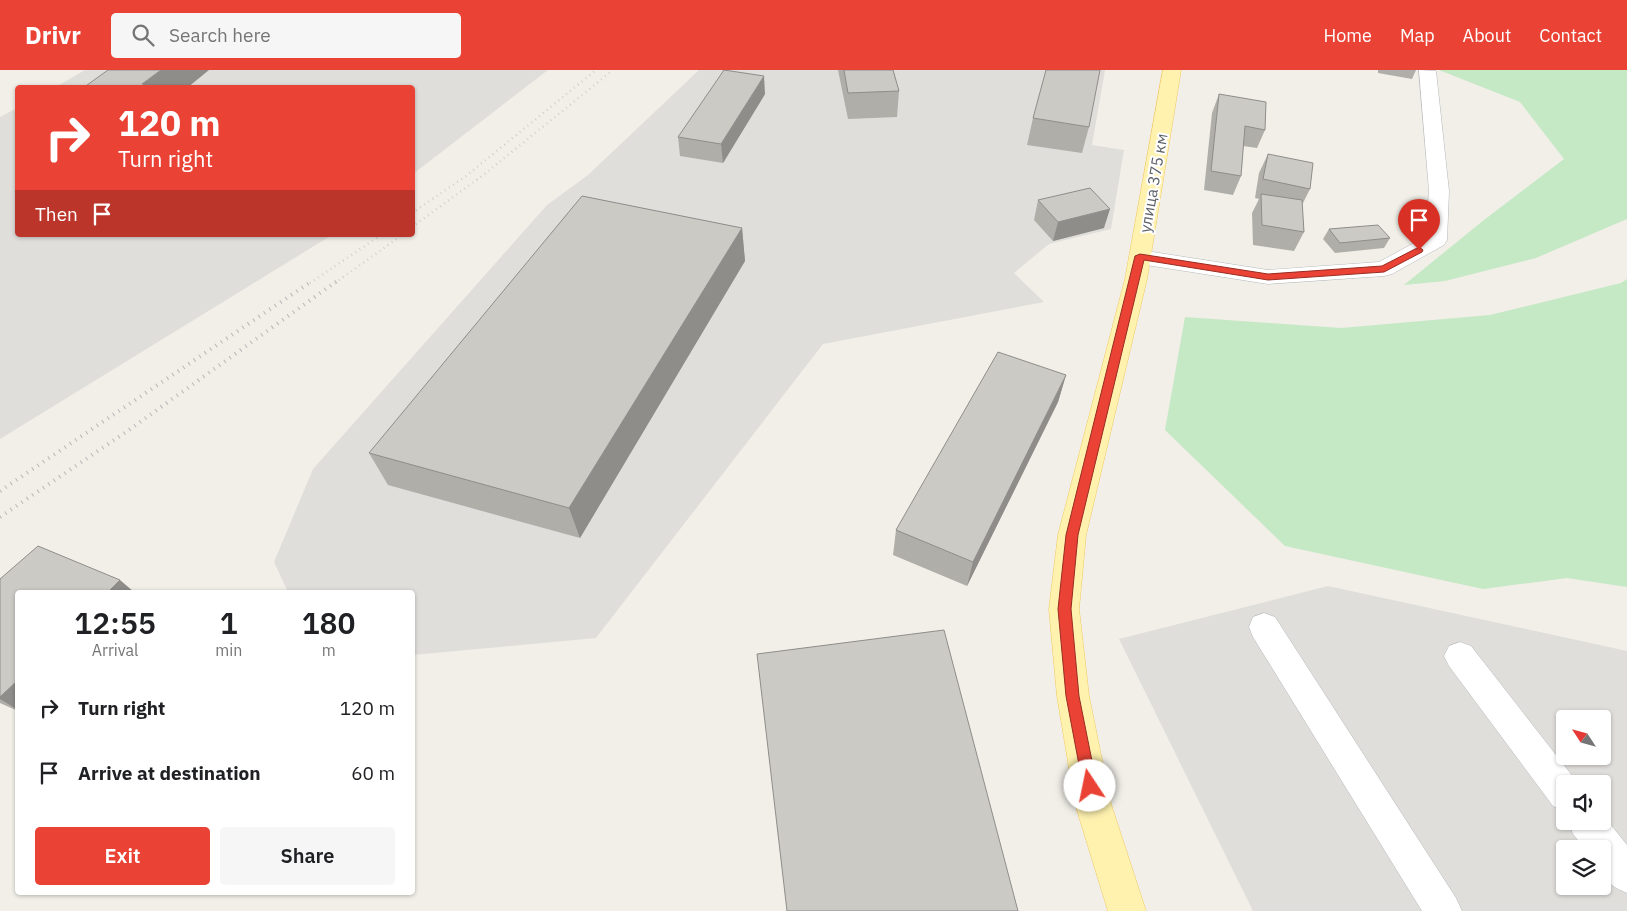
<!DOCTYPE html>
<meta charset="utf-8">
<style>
:root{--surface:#fff;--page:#f6f6f6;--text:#202124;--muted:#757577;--accent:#ea4335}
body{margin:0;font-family:"IBM Plex Sans",sans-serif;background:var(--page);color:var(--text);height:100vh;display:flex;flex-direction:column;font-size:19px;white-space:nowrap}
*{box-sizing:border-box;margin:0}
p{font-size:16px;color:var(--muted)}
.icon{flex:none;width:28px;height:28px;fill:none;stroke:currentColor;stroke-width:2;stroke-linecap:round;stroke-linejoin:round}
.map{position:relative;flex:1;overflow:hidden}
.details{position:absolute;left:15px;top:520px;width:400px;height:305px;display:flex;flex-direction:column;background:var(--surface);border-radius:5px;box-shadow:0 1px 4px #0004}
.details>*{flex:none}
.banner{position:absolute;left:15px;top:15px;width:400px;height:152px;border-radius:5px;box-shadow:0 1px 4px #0004;background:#ea4335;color:#fff;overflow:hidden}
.needle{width:32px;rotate:306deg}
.controls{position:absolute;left:1556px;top:640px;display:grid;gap:10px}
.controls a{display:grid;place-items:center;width:55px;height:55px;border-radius:5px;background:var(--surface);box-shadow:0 1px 4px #0004;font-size:25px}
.pin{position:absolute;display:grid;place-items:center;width:42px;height:42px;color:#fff;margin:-51px -21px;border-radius:50% 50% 50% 0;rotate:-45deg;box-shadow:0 0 5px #0007}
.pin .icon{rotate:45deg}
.me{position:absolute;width:55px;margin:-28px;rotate:349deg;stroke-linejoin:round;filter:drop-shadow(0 0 4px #0008)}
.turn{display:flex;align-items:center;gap:18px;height:105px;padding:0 20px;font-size:22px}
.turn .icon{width:65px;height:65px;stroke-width:2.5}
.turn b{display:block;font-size:35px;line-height:42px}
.then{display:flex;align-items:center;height:48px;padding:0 20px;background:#0003;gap:10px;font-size:19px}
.eta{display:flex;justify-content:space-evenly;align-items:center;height:85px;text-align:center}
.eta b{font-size:30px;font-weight:600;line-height:35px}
.button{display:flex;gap:10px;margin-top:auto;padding:10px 20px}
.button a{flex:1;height:58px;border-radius:5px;background:var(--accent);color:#fff;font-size:20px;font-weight:600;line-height:58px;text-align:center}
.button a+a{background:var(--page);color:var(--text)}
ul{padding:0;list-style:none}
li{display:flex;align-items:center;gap:15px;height:65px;padding:0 20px}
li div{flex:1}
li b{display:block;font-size:19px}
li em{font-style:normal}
header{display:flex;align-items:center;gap:30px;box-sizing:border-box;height:70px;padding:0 25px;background:var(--accent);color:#fff}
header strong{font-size:24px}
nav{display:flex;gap:28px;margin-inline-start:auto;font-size:18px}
.search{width:350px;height:45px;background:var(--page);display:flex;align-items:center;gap:12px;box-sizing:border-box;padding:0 18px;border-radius:5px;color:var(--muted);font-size:19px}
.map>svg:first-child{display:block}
.industrial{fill:#e0deda;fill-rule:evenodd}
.green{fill:#c5e8c5}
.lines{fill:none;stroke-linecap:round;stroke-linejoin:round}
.minor-casing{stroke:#b5b8bc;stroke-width:1}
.major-casing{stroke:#f2c960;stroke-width:1}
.minor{fill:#fff;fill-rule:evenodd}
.major{fill:#fff2af;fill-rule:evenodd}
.rail-far1{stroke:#b6b7b8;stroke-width:2.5;stroke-dasharray:0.5 4.5;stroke-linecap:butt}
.rail{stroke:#b6b7b8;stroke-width:4;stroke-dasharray:1 5.5;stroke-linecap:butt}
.wall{fill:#afaea9}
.shaded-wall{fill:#8f8d8a}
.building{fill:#cccac5;stroke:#8f8d8a}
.route{fill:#ea4335;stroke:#982c22}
.labels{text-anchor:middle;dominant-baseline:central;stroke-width:4;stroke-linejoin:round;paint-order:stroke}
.street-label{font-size:16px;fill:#5f6368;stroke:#fff}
</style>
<header>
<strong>Drivr</strong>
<div class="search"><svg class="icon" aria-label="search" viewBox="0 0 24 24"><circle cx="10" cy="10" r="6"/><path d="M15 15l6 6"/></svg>Search here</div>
<nav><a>Home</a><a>Map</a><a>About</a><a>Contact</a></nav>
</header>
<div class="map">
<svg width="1627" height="841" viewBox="0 0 1627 841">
<rect width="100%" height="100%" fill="#f1efe8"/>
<path class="industrial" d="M 85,0 L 548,0 L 413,104 L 412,18 L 54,18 Z
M 699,0 L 1105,0 L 1092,75 L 1124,80 L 1111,159 L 1049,174 L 1014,203 L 1044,232 L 823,274 L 596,568 L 413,585 L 412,522 L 288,522 L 274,492 L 313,399 L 547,135 L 588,105 Z
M 17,38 L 18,165 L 332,165 L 0,369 L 0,47 Z
M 1328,516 L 1627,581 L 1627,841 L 1253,841 L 1119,569 ZM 1565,649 L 1602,649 L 1602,686 L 1565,686 ZM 1565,714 L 1602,714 L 1602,751 L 1565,751 ZM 1565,779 L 1602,779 L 1602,816 L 1565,816 Z"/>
<path class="green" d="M 1439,0 L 1627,0 L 1627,149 L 1536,188 L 1445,211 L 1404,215 L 1484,150 L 1564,89 L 1520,32 Z
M 1627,209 L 1627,517 L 1567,508 L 1483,519 L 1285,476 L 1165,360 L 1185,247 L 1341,258 L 1490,245 L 1621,213 Z"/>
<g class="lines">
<g class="minor-casing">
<path id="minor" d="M 1419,0 L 1436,1 L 1449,121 L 1447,170 L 1444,175 L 1392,204 L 1384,206 L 1268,214 L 1140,194 L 1132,192 L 1129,187 L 1132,182 L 1140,180 L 1268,200 L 1379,192 L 1425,167 L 1429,121 Z
M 1264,543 L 1275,547 L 1456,828 L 1462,841 L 1422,841 L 1253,567 L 1249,557 L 1253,547 Z
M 1460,572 L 1471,576 L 1577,712 L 1578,714 L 1565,714 L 1565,741 L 1553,736 L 1449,596 L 1444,586 L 1449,576 Z
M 1602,744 L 1627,775 L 1627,823 C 1602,813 1602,803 1602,779 L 1585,779 L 1573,764 L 1568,751 L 1602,751 Z"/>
</g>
<g class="major-casing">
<path id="major" d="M 1163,0 L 1181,0 L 1147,209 L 1086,465 L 1079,539 L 1089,626 L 1111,734 L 1146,841 L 1108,841 L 1075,734 L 1057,626 L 1049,539 L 1058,465 L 1125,209 Z"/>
</g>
<use href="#minor" class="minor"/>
<use href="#major" class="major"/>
<path class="rail-far1" d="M 412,143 L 466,106 L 596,0
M 412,157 L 482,106 L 613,0
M 310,213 L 381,165
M 335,213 L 402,165"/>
<path class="rail" d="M 0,421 L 312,211
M 0,447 L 129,360 L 337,211"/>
</g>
<path class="wall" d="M 838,0 L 893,0 L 899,21 L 897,47 L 848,49 Z
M 1378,0 L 1416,0 L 1412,9 L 1378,3 Z
M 765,24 L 723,93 L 680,86 L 678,67 Z
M 1219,24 L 1265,60 L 1257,78 L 1243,76 L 1241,106 L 1233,125 L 1204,120 L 1212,43 Z
M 1033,48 L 1089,57 L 1082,83 L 1027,75 Z
M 1268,84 L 1310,119 L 1302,135 L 1304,162 L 1294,181 L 1253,175 L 1252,143 L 1259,129 L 1255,128 L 1259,103 Z
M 1038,130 L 1104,158 L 1053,171 L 1034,150 Z
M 742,158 L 745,191 L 580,468 L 388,415 L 369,383 Z
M 1329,159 L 1390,168 L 1384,178 L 1335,183 L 1323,169 Z
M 1066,305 L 1058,332 L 967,516 L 893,485 L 896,460 Z
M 0,509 L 18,522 L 18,641 L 0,633 Z"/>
<path class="shaded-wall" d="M 161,0 L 209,0 L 187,18 L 144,18 L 142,14 Z
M 764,6 L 765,24 L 723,93 L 721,74 Z
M 1110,139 L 1104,158 L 1053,171 L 1058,152 Z
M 742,158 L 745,191 L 580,468 L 569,438 Z
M 1066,305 L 1058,332 L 967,516 L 973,492 Z
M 120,510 L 134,522 L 108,522 Z
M 18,610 L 18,640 L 0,629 L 0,627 Z"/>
<path class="building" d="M 108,0 L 161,0 L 142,14 L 168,18 L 83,18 Z
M 724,0 L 764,6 L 721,74 L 678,67 Z
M 844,0 L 893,0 L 899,21 L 848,23 Z
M 1046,0 L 1100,0 L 1089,57 L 1033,48 Z
M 1219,24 L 1266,32 L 1265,60 L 1245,56 L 1241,106 L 1211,101 Z
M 1268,84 L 1313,93 L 1310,119 L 1263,109 Z
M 1090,118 L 1110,139 L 1058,152 L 1038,130 Z
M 1261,124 L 1302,130 L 1304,162 L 1262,155 Z
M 582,126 L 742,158 L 569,438 L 369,383 Z
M 1378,155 L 1390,168 L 1340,173 L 1329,159 Z
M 998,282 L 1066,305 L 973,492 L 896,460 Z
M 38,476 L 120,510 L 108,522 L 18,522 L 18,610 L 0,627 L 0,509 Z
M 944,560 L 1018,841 L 787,841 L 757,584 Z"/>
<path class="route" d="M 1419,177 L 1423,180 L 1422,182 L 1384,202 L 1268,210 L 1144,190 L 1078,465 L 1071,539 L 1079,626 L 1097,716 L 1095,721 L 1090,723 L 1084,721 L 1066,626 L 1058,539 L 1066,465 L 1135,186 L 1140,184 L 1268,204 L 1382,196 Z"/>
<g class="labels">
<g class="street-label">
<text transform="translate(1153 113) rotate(-80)">улица 375 км</text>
</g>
</g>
</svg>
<div class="controls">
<a><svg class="needle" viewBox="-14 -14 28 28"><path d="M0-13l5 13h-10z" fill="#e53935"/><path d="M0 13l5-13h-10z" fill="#757577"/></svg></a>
<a><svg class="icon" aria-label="sound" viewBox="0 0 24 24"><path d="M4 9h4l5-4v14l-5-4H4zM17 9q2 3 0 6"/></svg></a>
<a><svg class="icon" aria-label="layers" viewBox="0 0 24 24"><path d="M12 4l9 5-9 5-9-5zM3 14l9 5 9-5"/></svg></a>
</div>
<div class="pin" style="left:1419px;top:180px;background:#d93025"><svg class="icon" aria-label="arrive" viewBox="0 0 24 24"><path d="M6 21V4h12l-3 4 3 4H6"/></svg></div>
<svg class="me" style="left:1090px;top:716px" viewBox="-20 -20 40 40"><circle r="19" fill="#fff"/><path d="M0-13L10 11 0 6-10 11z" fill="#ea4335"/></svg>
<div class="banner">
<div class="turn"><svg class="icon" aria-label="right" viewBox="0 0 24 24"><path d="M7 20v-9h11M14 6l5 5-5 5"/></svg><div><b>120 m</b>Turn right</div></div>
<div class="then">Then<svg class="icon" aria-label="arrive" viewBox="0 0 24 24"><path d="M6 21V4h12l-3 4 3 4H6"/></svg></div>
</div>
<section class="details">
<div class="eta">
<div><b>12:55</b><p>Arrival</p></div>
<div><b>1</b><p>min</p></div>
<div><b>180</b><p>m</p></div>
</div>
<ul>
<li><svg class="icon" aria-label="right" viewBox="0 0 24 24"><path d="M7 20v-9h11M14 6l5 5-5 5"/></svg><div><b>Turn right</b></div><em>120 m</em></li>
<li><svg class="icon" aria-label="arrive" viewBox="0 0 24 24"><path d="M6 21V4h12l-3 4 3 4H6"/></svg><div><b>Arrive at destination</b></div><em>60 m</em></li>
</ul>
<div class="button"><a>Exit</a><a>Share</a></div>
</section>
</div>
